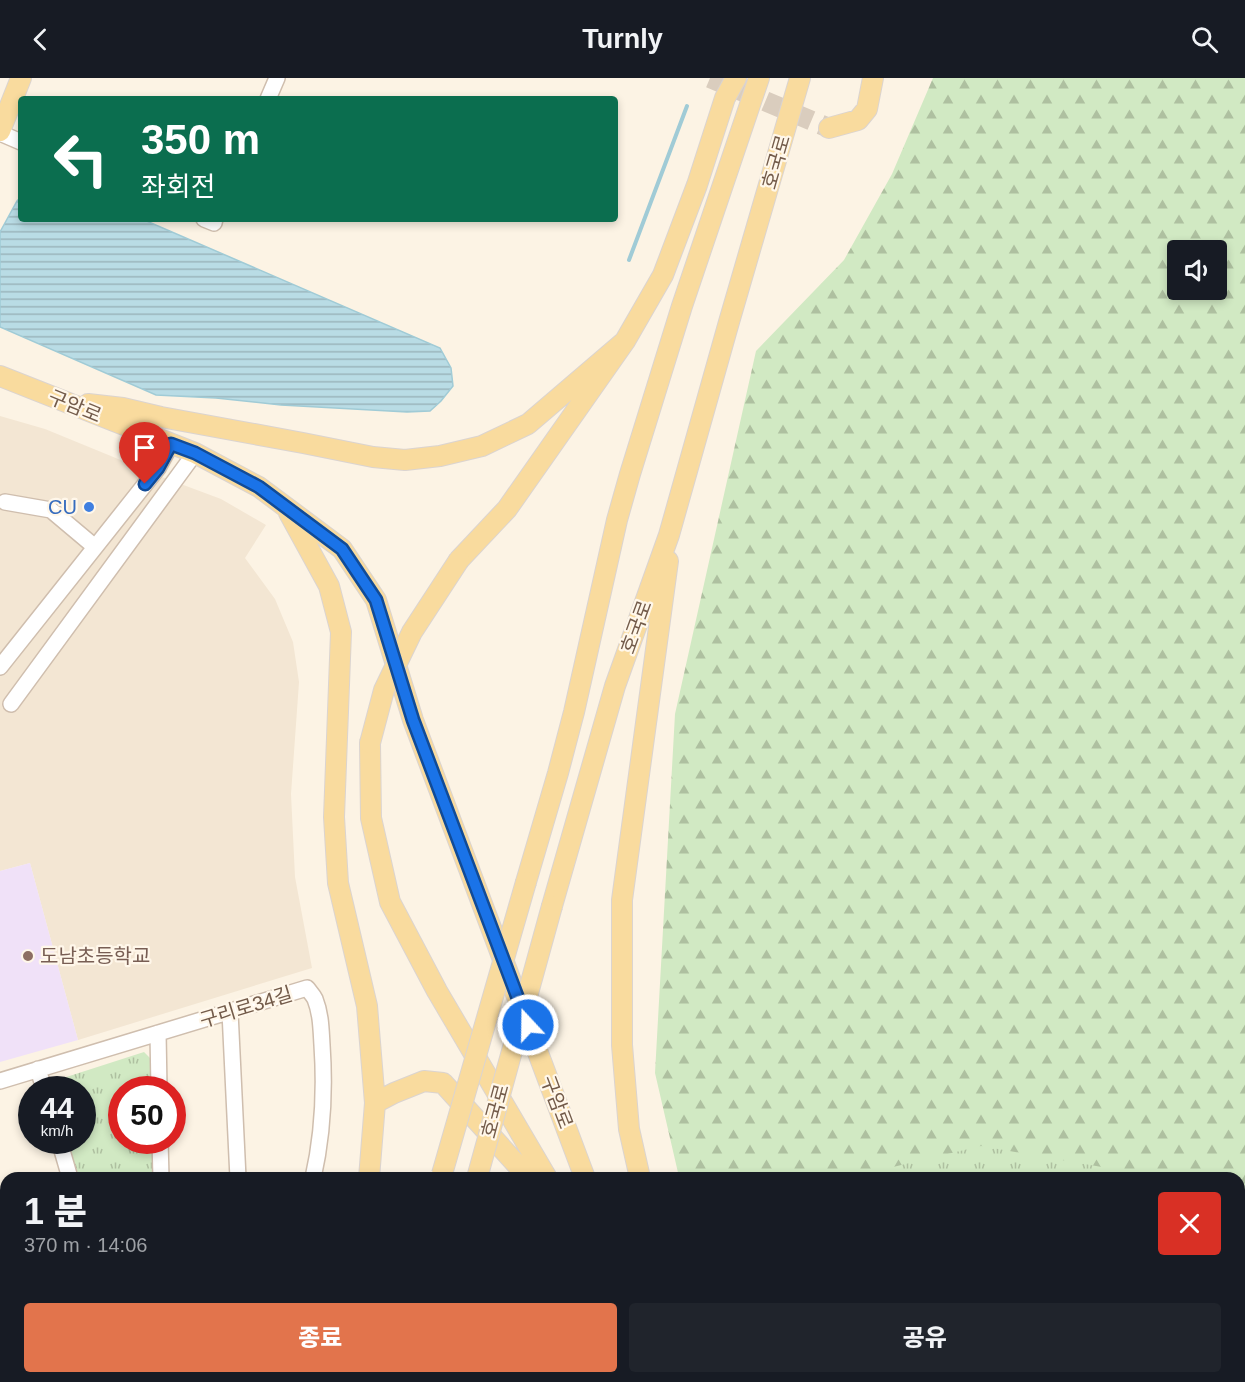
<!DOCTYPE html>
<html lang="ko">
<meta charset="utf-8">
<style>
:root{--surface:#171b24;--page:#20242c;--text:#f1f3f6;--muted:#9ea1a6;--accent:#e2744c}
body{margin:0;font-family:Arial,"Noto Sans KR",sans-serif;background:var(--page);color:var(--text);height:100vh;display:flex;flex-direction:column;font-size:22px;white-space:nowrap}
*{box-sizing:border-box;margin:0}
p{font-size:20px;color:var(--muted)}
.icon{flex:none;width:33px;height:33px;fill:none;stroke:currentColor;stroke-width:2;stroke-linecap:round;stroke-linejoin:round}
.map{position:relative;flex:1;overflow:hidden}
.details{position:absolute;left:0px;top:1094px;width:1245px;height:212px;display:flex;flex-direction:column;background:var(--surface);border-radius:18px 18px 0 0;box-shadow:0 3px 9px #0003}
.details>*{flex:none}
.top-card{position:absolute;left:18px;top:18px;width:600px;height:126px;border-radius:6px;box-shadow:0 3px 9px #0003;background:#0b6e4f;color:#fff;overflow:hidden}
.controls{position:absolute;left:1167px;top:162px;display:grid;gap:12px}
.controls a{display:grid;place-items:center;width:60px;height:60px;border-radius:6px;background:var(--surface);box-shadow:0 3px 9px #0003;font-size:30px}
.speed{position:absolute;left:18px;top:998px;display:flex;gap:12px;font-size:30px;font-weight:700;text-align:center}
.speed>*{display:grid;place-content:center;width:78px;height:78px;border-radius:50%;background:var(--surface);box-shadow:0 3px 9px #0003;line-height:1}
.speed small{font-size:15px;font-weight:400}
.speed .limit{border:9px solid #d22;background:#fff;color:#111}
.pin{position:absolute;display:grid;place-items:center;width:51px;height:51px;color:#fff;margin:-62px -26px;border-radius:50% 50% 50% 0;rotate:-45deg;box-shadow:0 0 6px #0007}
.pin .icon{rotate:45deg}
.me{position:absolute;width:66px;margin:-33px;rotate:339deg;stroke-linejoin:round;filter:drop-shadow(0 0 4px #0008)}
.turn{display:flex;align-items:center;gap:21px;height:126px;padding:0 24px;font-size:27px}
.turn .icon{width:78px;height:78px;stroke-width:2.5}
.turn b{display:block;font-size:42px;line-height:51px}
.round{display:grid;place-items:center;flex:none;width:63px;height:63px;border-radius:6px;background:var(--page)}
.summary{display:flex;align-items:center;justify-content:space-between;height:102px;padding:0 24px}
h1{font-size:36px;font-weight:800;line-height:45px}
.primary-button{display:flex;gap:12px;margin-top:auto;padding:12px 24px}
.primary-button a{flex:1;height:69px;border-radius:6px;background:var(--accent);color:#fff;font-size:24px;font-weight:800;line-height:69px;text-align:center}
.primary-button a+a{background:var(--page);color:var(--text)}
header{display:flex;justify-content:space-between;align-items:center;height:78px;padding:0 24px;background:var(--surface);font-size:27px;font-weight:800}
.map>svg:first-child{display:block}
.residential{fill:#f3e6d3}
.education{fill:#f0e1f8}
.forest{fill:url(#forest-firs);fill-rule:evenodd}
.park{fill:url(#park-tufts)}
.pitch{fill:#d1e9c3}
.water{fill:url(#water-rules);stroke:#a0cbd6;stroke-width:1.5}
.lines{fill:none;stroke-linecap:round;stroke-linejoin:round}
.stream{stroke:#a0cbd6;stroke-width:4}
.major-tunnel{stroke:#dacdbe;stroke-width:20;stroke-dasharray:20 10;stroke-linecap:butt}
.minor-casing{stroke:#cfbeae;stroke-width:18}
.major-casing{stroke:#dbd4d0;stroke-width:22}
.minor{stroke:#fff;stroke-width:15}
.major{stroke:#f9db9e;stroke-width:20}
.major-bridge-casing{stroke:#dbd4d0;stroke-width:22;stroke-linecap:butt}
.major-bridge{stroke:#f9db9e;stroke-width:20}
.route-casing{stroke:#114b97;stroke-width:15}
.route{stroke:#1a73e8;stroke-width:10}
.shop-dot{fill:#3f7fe0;stroke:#fff7ea;stroke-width:2}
.education-dot{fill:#8d6e63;stroke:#fff7ea;stroke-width:2}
.labels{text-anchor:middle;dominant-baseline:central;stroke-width:4.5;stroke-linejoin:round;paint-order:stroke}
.street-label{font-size:20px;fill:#735b4a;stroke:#fff7ea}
.shop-label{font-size:20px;fill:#366cbe;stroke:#fff7ea;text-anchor:end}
.education-label{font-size:20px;fill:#785e54;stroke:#fff7ea;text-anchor:start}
</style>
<header><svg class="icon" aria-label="back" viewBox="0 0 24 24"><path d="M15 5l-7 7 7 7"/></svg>Turnly<svg class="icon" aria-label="search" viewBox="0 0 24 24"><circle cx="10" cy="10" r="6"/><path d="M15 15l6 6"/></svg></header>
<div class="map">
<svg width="1245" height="1304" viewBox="0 0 1245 1304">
<defs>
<pattern id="forest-firs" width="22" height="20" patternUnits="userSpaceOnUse" patternTransform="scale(1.5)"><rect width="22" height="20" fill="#d1e9c3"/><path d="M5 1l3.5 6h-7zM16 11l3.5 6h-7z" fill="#aec0a0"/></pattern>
<pattern id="park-tufts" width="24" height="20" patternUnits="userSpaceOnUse" patternTransform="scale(1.5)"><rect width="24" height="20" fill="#d1e9c3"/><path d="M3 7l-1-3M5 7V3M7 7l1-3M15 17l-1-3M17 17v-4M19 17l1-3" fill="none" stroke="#aec0a0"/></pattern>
<pattern id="water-rules" width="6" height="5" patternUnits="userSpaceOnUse" patternTransform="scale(1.5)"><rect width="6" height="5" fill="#b9dce5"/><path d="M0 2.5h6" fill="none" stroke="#9bb5bc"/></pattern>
</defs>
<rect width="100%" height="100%" fill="#fcf3e4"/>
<path class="residential" d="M 0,338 L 45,351 L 162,399 L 221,421 L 266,447 L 245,480 L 275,521 L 293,564 L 299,604 L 291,716 L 295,799 L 312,890 L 78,962 L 30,785 L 0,793 Z"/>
<path class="education" d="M 30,785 L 78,962 L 0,984 L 0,793 Z"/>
<path class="forest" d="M 933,0 L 1245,0 L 1245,1304 L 727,1304 L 725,1299 L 1239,1299 L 1239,1100 L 679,1099 L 655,995 L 675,636 L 756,273 L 844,182 L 892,96 ZM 1178,172 L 1216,172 L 1216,212 L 1178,212 Z"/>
<path class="park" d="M 144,974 L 152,982 L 152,1011 L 122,1011 L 122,1062 L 153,1062 L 154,1099 L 79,1099 L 67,1062 L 82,1062 L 82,1011 L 53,1011 L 57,1002 Z
M 981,1068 L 1159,1099 L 851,1099 Z
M 1239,1114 L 1245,1115 L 1245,1304 L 727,1304 L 725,1299 L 1239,1299 Z"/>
<path class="pitch" d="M 1109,1299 L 1202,1299 L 1201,1304 L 1129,1304 Z"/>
<path class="water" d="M 21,119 L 21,141 L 142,141 L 440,270 L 451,290 L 453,308 L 441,323 L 430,333 L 407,334 L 281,327 L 216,320 L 156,317 L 0,249 L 0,154 L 17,123 Z"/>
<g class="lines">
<path class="stream" d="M 629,182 L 687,28"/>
<path class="major-tunnel" d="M 710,0 L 829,50"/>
<g class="minor-casing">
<path id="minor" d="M 268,21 L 277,0
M 0,55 L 21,64
M 204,141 L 214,145 L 215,141
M 5,424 L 51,432 L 95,469
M 0,589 L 158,390 L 171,366
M 11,626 L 195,375
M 230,934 L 238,1100
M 158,955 L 159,1011
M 38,991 L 44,1011
M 0,1003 L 307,910 C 310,914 313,917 315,921 C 321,936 321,951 322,967 C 325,1011 323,1056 313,1100
M 59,1062 L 70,1100
M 160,1062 L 161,1100
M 0,1149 L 6,1168
M 0,1235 L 6,1233
M 46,1299 L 48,1304
M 1059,1299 L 1095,1304
M 283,1304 L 283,1299
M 778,1304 L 796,1299"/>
</g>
<g class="major-casing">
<path id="major" d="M 829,50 L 858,42 L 867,31 L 873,0
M 0,53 L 21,0
M 0,298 L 195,375 L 259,409 L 342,471 L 376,522 L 413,642 L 585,1100
M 88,326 L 123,330 L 161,339 L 303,365 L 373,379 L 405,382 L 440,378 L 482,368 L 528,346 L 625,263
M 289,435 L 329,508 L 341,554 L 334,739 L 338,805 L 367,928 L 375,1025 L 369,1100
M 459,482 L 507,431 L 625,263 L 663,197 L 697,107 L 725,20 L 736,0
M 370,665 L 371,740 L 390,824 L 437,913 L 547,1100
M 526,804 L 558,695 L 574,634 L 617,442 L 630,396 L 682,228 L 759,0
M 552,828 L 615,608 L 669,457 L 729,244 L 800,0
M 375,1025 L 394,1015 L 424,1003 L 443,1005 L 529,1100
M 640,1100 L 629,1051 L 622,967 L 622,822 L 668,483
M 639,1299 L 643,1304
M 661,1299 L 663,1304
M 686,1299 L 687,1304
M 344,1304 L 344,1299
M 383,1304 L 384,1299
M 416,1304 L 418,1299
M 501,1304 L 508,1299"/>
</g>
<use href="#minor" class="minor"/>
<use href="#major" class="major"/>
<g class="major-bridge-casing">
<path id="major-bridge" d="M 370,665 L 384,612 L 412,554 L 459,482
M 442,1096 L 526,804
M 477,1100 L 552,828"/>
</g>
<use href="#major-bridge" class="major-bridge"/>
</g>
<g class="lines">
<g class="route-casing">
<path id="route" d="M 145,406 L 158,390 L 171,366 L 195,375 L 259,409 L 342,471 L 376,522 L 413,642 L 528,947"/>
</g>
<use href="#route" class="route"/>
</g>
<circle class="shop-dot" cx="89" cy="429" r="6"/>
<circle class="education-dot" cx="28" cy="878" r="6"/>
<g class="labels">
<g class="street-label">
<text transform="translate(776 84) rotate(-74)">호국로</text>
<text transform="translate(75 328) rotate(22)">구암로</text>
<text transform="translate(636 549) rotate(-70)">호국로</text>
<text transform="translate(246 929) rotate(-17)">구리로34길</text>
<text transform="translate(557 1024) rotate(69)">구암로</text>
<text transform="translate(495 1033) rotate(-75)">호국로</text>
</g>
<g class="shop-label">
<text x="77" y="429">CU</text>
</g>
<g class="education-label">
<text x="40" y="878">도남초등학교</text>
</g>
</g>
</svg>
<div class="controls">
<a><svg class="icon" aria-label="sound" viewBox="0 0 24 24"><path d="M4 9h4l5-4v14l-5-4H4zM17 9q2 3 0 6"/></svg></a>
</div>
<div class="speed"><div>44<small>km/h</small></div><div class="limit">50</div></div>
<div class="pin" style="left:145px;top:406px;background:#d93025"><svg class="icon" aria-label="arrive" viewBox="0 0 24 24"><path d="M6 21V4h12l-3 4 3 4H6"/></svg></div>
<svg class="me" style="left:528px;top:947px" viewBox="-20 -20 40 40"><circle r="17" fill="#1a73e8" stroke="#fff" stroke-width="3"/><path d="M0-11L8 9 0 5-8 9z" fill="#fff"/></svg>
<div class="top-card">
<div class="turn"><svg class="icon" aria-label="left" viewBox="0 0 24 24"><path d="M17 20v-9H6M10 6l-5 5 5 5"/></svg><div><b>350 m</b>좌회전</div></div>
</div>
<section class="details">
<div class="summary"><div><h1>1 분</h1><p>370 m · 14:06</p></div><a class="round" style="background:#d93025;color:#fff"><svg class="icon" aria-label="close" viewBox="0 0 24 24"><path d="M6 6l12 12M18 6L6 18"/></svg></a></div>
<div class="primary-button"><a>종료</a><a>공유</a></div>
</section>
</div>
